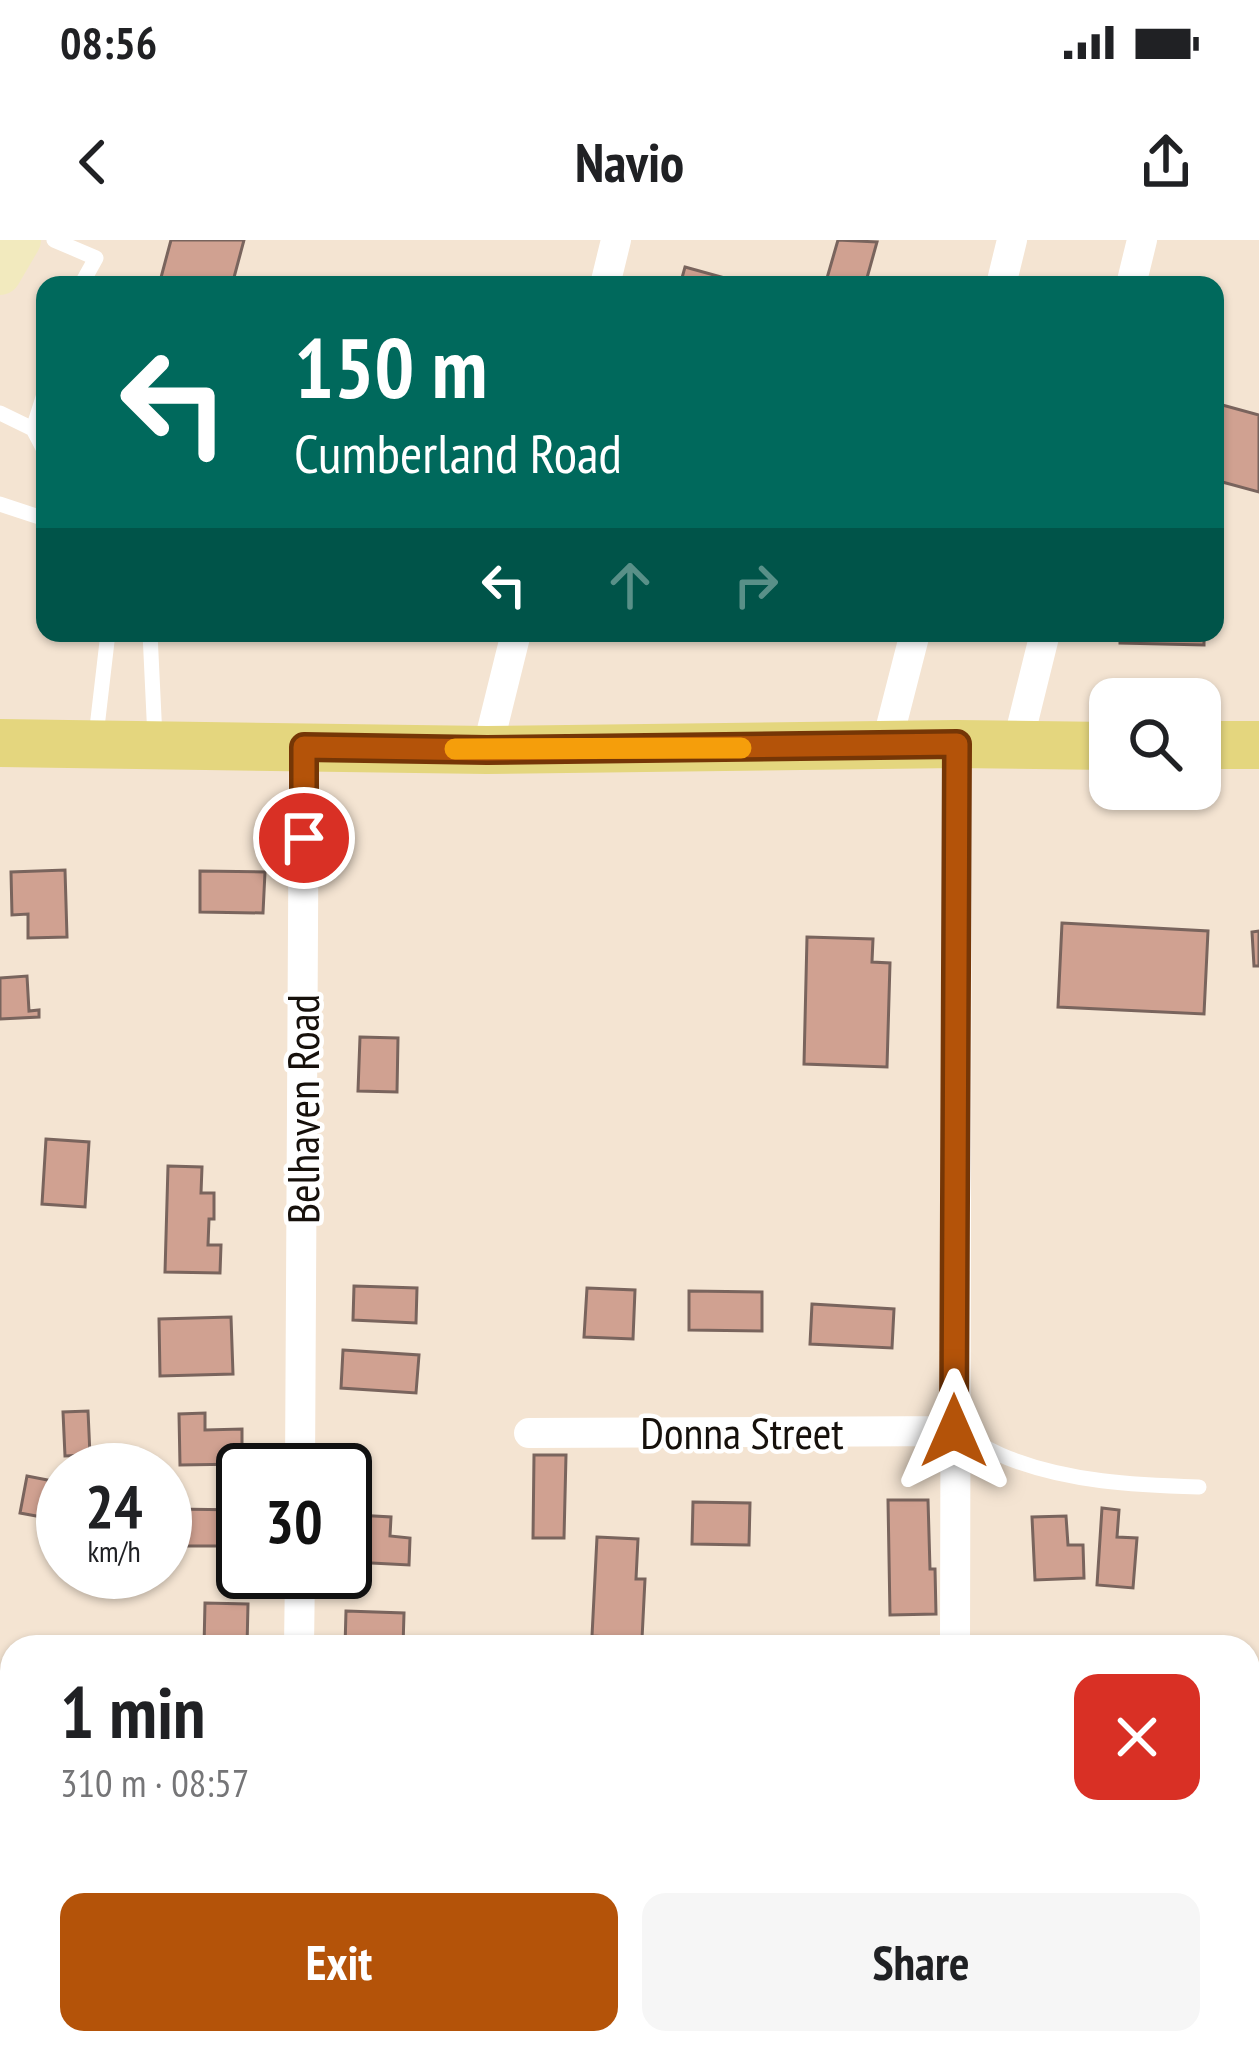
<!DOCTYPE html>
<meta charset="utf-8">
<style>
:root{--surface:#fff;--page:#f6f6f6;--text:#202124;--muted:#757577;--accent:#b45309}
body{margin:0;font-family:"PT Sans Narrow",sans-serif;background:var(--page);color:var(--text);height:100vh;display:flex;flex-direction:column;font-size:45px;white-space:nowrap}
*{box-sizing:border-box;margin:0}
p{font-size:39px;color:var(--muted)}
.icon{flex:none;width:66px;height:66px;fill:none;stroke:currentColor;stroke-width:2;stroke-linecap:round;stroke-linejoin:round}
.map{position:relative;flex:1;overflow:hidden}
.sheet{position:absolute;left:0px;top:1395px;width:1260px;height:420px;display:flex;flex-direction:column;background:var(--surface);border-radius:36px 36px 0 0;box-shadow:0 3px 9px #0004}
.sheet>*{flex:none}
.guide{position:absolute;left:36px;top:36px;width:1188px;height:366px;border-radius:24px;box-shadow:0 3px 9px #0004;background:#00695c;color:#fff;overflow:hidden}
.controls{position:absolute;left:1089px;top:438px;display:grid;gap:24px}
.controls a{display:grid;place-items:center;width:132px;height:132px;border-radius:24px;background:var(--surface);box-shadow:0 3px 9px #0004;font-size:60px}
.speed{position:absolute;left:36px;top:1203px;display:flex;gap:24px;font-size:60px;font-weight:700;text-align:center}
.speed>*{display:grid;place-content:center;width:156px;height:156px;border-radius:50%;background:var(--surface);box-shadow:0 3px 9px #0004;line-height:1}
.speed small{font-size:30px;font-weight:400}
.speed .limit{border:6px solid #111;border-radius:18px;background:#fff;color:#111}
.pin{position:absolute;display:grid;place-items:center;width:102px;height:102px;color:#fff;margin:-51px;border:6px solid #fff;border-radius:50%;box-shadow:0 3px 12px #0007}
.me{position:absolute;width:132px;margin:-66px;rotate:0deg;stroke-linejoin:round;filter:drop-shadow(0 0 9px #0008)}
.turn{display:flex;align-items:center;gap:42px;height:252px;padding:0 60px;font-size:54px}
.turn .icon{width:156px;height:156px;stroke-width:2.5}
.turn b{display:block;font-size:84px;line-height:102px}
.lanes{display:flex;align-items:center;height:114px;padding:0 60px;background:#0003;justify-content:center;gap:60px;direction:ltr}
.lanes .off{opacity:.35}
.round{display:grid;place-items:center;flex:none;width:126px;height:126px;border-radius:24px;background:var(--page)}
.overview{display:flex;align-items:center;justify-content:space-between;height:204px;padding:0 60px}
h1{font-size:72px;font-weight:700;line-height:90px}
.cta{display:flex;gap:24px;margin-top:auto;padding:24px 60px}
.cta a{flex:1;height:138px;border-radius:24px;background:var(--accent);color:#fff;font-size:48px;font-weight:700;line-height:138px;text-align:center}
.cta a+a{background:var(--page);color:var(--text)}
.status{display:flex;justify-content:space-between;align-items:center;height:84px;padding:0 60px;background:var(--surface);direction:ltr}
.status svg{height:33px;fill:currentColor}
header{display:flex;justify-content:space-between;align-items:center;height:156px;padding:0 60px;background:var(--surface);font-size:54px;font-weight:700}
.map>svg:first-child{display:block}
.building{fill:#d0a191;stroke:#79645d;stroke-width:3}
.lines{fill:none;stroke-linecap:round;stroke-linejoin:round}
.lane{stroke:#fff;stroke-width:15}
.street{stroke:#fff;stroke-width:30}
.secondary{stroke:#f2eabe;stroke-width:42}
.primary{stroke:#e4d67e;stroke-width:48}
.route-casing{stroke:#753606;stroke-width:30}
.route{stroke:#b45309;stroke-width:21}
.slow{stroke:#f59e0b;stroke-width:21}
.labels{text-anchor:middle;dominant-baseline:central;stroke-width:9;stroke-linejoin:round;paint-order:stroke}
.street-label{font-size:45px;fill:#16100b;stroke:#fff}
</style>
<div class="status"><b>08:56</b><svg viewBox="0 0 49 12"><path d="M0 12V9h3v3zM5 12V6h3v6zM10 12V3h3v9zM15 12V0h3v12zM26 1h20v11H26zM47 4h2v5h-2z"/></svg></div>
<header><svg class="icon" aria-label="back" viewBox="0 0 24 24"><path d="M15 5l-7 7 7 7"/></svg>Navio<svg class="icon" aria-label="share" viewBox="0 0 24 24"><path d="M12 15V3M7 8l5-5 5 5M5 13v7h14v-7"/></svg></header>
<div class="map">
<svg width="1259" height="1815" viewBox="0 0 1259 1815">
<rect width="100%" height="100%" fill="#f4e4d2"/>
<path class="building" d="M 171,0 L 244,0 L 232,45 L 159,45 Z
M 838,0 L 877,2 L 865,45 L 825,45 Z
M 685,27 L 725,38 L 723,45 L 680,45 Z
M 1215,163 L 1259,175 L 1259,252 L 1215,240 Z
M 1120,393 L 1204,393 L 1204,405 L 1120,403 Z
M 65,630 L 67,697 L 28,698 L 28,674 L 12,675 L 11,632 Z
M 200,631 L 265,632 L 263,673 L 200,672 Z
M 1062,683 L 1208,691 L 1204,774 L 1058,767 Z
M 1259,691 L 1259,726 L 1254,726 L 1252,692 Z
M 807,697 L 873,699 L 872,722 L 890,723 L 887,827 L 804,824 Z
M 27,736 L 29,771 L 39,770 L 39,777 L 0,779 L 0,738 Z
M 360,797 L 398,798 L 397,852 L 358,851 Z
M 46,899 L 89,902 L 85,967 L 42,964 Z
M 168,926 L 202,927 L 201,953 L 214,953 L 214,979 L 209,979 L 208,1005 L 221,1005 L 220,1033 L 165,1032 Z
M 354,1046 L 417,1048 L 416,1083 L 353,1080 Z
M 587,1048 L 635,1050 L 633,1099 L 584,1097 Z
M 689,1051 L 762,1052 L 762,1091 L 689,1090 Z
M 812,1064 L 894,1069 L 892,1108 L 810,1104 Z
M 231,1077 L 233,1134 L 160,1136 L 159,1079 Z
M 343,1110 L 419,1115 L 416,1153 L 341,1148 Z
M 88,1171 L 90,1215 L 65,1216 L 63,1172 Z
M 205,1173 L 205,1190 L 242,1189 L 242,1224 L 180,1225 L 179,1174 Z
M 534,1215 L 566,1215 L 564,1298 L 533,1298 Z
M 27,1236 L 63,1243 L 63,1281 L 20,1273 Z
M 888,1260 L 928,1260 L 930,1329 L 935,1329 L 936,1374 L 890,1375 Z
M 693,1262 L 750,1263 L 749,1305 L 692,1304 Z
M 1102,1268 L 1119,1270 L 1117,1297 L 1137,1298 L 1133,1348 L 1097,1345 Z
M 173,1269 L 243,1270 L 243,1306 L 173,1306 Z
M 356,1275 L 391,1277 L 390,1296 L 410,1298 L 409,1325 L 353,1322 Z
M 1066,1276 L 1068,1305 L 1083,1305 L 1084,1338 L 1035,1340 L 1032,1277 Z
M 597,1297 L 638,1299 L 636,1339 L 645,1339 L 642,1399 L 592,1396 Z
M 205,1363 L 248,1364 L 247,1407 L 204,1407 Z
M 346,1371 L 404,1373 L 403,1407 L 345,1407 Z
M 172,1803 L 240,1803 L 239,1815 L 171,1815 Z
M 812,1803 L 882,1805 L 882,1815 L 811,1815 Z"/>
<g class="lines">
<path class="lane" d="M 54,0 L 96,18 L 81,45
M 45,151 L 33,189 L 45,212
M 0,173 L 33,189
M 0,264 L 45,279
M 150,393 L 155,498
M 96,496 L 108,393
M 956,1192 C 974,1201 991,1211 1008,1218 C 1069,1242 1134,1245 1199,1247"/>
<path class="street" d="M 605,45 L 616,0
M 1001,45 L 1012,0
M 1131,45 L 1142,0
M 886,506 L 915,393
M 1017,506 L 1045,393
M 487,510 L 516,393
M 529,1193 L 954,1191
M 300,1230 L 304,507
M 299,1407 L 300,1332
M 955,1407 L 957,504
M 1248,1716 L 1259,1716
M 293,1815 L 293,1803
M 953,1815 L 953,1803"/>
<path class="secondary" d="M 0,34 L 20,0"/>
<path class="primary" d="M 0,503 L 487,510 L 957,504 L 1110,506
M 1200,505 L 1259,505"/>
</g>
<g class="lines">
<g class="route-casing">
<path id="route" d="M 304,598 L 304,507 L 487,510 L 957,504 L 954,1191"/>
</g>
<use href="#route" class="route"/>
<path class="slow" d="M 455,509 L 741,508"/>
</g>
<g class="labels">
<g class="street-label">
<text transform="translate(302 869) rotate(-90)">Belhaven Road</text>
<text x="742" y="1192">Donna Street</text>
</g>
</g>
</svg>
<div class="controls">
<a><svg class="icon" aria-label="search" viewBox="0 0 24 24"><circle cx="10" cy="10" r="6"/><path d="M15 15l6 6"/></svg></a>
</div>
<div class="speed"><div>24<small>km/h</small></div><div class="limit">30</div></div>
<div class="pin" style="left:304px;top:598px;background:#d93025"><svg class="icon" aria-label="arrive" viewBox="0 0 24 24"><path d="M6 21V4h12l-3 4 3 4H6"/></svg></div>
<svg class="me" style="left:954px;top:1191px" viewBox="-20 -20 40 40"><path d="M0-17L14 15 0 8-14 15z" fill="#b45309" stroke="#fff" stroke-width="4"/></svg>
<div class="guide">
<div class="turn"><svg class="icon" aria-label="left" viewBox="0 0 24 24"><path d="M17 20v-9H6M10 6l-5 5 5 5"/></svg><div><b>150 m</b>Cumberland Road</div></div>
<div class="lanes"><svg class="icon" aria-label="left" viewBox="0 0 24 24"><path d="M17 20v-9H6M10 6l-5 5 5 5"/></svg><svg class="icon off" aria-label="ahead" viewBox="0 0 24 24"><path d="M12 20V5M6 11l6-6 6 6"/></svg><svg class="icon off" aria-label="right" viewBox="0 0 24 24"><path d="M7 20v-9h11M14 6l5 5-5 5"/></svg></div>
</div>
<section class="sheet">
<div class="overview"><div><h1>1 min</h1><p>310 m · 08:57</p></div><a class="round" style="background:#d93025;color:#fff"><svg class="icon" aria-label="close" viewBox="0 0 24 24"><path d="M6 6l12 12M18 6L6 18"/></svg></a></div>
<div class="cta"><a>Exit</a><a>Share</a></div>
</section>
</div>
